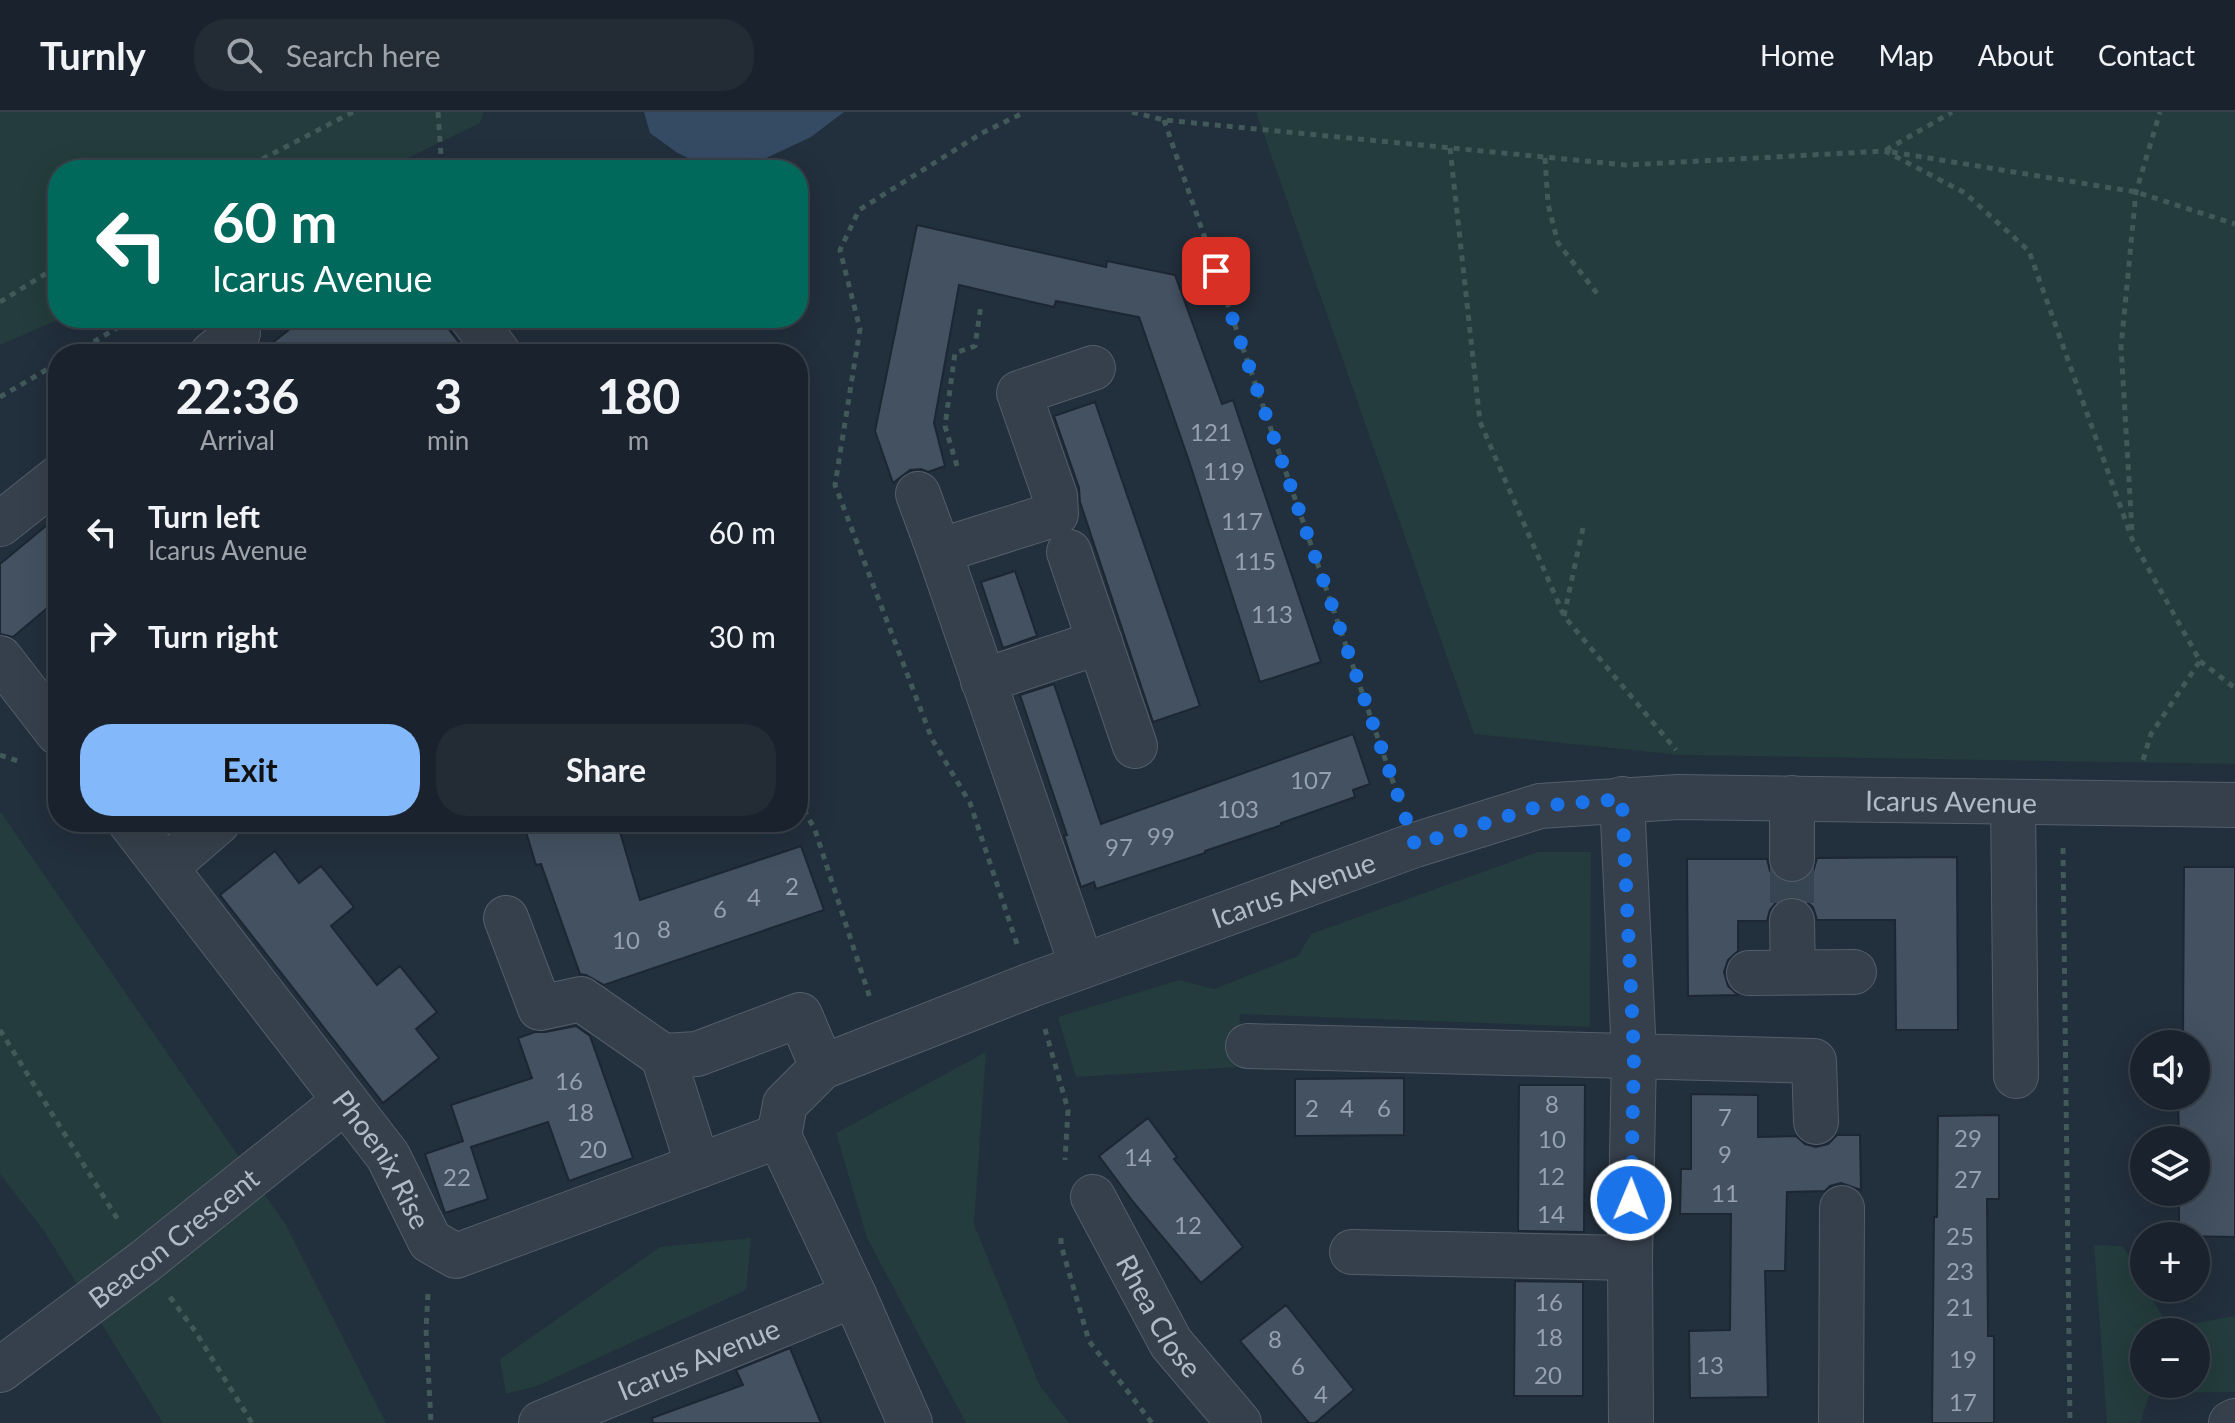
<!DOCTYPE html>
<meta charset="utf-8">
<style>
:root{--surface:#1a232d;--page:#232b35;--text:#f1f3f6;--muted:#9fa4aa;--line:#384049;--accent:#83b8fb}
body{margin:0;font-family:Lato,sans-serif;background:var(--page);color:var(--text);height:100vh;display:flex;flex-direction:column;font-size:30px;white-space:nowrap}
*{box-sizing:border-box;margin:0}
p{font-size:26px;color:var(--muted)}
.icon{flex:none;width:44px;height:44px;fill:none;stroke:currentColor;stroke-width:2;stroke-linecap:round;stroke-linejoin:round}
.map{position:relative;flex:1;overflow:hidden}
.panel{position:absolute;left:48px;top:232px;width:760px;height:488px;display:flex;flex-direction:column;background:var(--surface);border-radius:32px;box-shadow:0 8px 32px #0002,0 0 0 2px var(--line)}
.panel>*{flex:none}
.banner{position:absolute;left:48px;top:48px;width:760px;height:168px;border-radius:32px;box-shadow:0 8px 32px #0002,0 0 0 2px var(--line);background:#00695c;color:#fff;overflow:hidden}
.fabs{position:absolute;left:2130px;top:918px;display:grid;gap:16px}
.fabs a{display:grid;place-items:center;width:80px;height:80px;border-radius:50%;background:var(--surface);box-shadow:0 8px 32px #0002,0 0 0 2px var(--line);font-size:40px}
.pin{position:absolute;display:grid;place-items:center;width:68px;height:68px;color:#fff;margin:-34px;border-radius:16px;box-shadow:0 4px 12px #0006}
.me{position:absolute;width:88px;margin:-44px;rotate:1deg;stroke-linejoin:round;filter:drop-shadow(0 0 6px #0008)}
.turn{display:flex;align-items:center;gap:28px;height:168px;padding:0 32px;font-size:36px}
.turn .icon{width:104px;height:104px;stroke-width:2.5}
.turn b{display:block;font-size:56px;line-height:68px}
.eta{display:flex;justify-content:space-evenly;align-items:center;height:136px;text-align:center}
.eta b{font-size:48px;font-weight:700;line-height:56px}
.cta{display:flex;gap:16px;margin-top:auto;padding:16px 32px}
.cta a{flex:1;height:92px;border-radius:32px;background:var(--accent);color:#111;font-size:32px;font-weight:700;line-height:92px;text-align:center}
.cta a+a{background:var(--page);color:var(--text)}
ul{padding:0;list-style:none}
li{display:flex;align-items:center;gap:24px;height:104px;padding:0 32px}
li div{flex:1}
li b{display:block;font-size:30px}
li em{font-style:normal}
header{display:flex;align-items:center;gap:48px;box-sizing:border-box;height:112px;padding:0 40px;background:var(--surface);border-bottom:2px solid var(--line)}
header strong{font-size:38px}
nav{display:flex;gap:44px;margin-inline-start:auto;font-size:28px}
.search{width:560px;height:72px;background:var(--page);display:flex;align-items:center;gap:20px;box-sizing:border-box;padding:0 28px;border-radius:32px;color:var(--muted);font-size:30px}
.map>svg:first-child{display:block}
.green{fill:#243c3d;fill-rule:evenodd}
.water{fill:#354b64}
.building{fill:#435160;stroke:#1d2733;stroke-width:2}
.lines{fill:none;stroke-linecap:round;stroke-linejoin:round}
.minor-tunnel{stroke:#374451;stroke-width:44;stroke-dasharray:44 22;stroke-linecap:butt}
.minor-casing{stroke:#545e6a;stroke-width:46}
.path{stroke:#42595a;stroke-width:5;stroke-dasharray:6 6;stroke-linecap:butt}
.minor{stroke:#36404c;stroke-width:44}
.route{stroke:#1a73e8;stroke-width:14;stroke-dasharray:0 25.2}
.labels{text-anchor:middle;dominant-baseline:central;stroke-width:7;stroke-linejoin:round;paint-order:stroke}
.number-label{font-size:24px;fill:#96a0ae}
.street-label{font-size:28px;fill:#b1bbc8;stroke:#1b2531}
</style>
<header>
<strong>Turnly</strong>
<div class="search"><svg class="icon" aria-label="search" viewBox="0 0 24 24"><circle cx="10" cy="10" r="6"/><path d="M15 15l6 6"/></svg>Search here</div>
<nav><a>Home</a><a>Map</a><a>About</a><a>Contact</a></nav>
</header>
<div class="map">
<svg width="2235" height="1311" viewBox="0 0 2235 1311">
<rect width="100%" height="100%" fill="#222f3c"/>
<path class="green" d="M 0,0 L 484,0 L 480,11 L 383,58 L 58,58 L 58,206 L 62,206 L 0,233 Z
M 1256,0 L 2235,0 L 2235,652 L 1680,643 L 1474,622 Z
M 0,699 L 286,1113 L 386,1311 L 163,1311 L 44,1119 L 0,1062 Z
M 1538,740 L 1591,740 L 1590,915 L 1240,902 L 1239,955 L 1076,965 L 1058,905 L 1179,868 L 1214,877 L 1298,844 L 1311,822 Z
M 986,940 L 974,1112 L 1040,1274 L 1069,1311 L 966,1311 L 867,1126 L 836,1021 Z
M 751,1126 L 746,1178 L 537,1274 L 506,1282 L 500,1247 L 660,1135 Z
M 2094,1133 L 2123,1134 L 2144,1172 L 2144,1176 L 2146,1176 L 2169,1216 L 2235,1204 L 2235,1280 L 2150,1281 L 2140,1311 L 2107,1311 ZM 2144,1220 L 2196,1220 L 2196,1272 L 2144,1272 Z"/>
<path class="water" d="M 644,0 L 844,0 L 811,25 L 741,58 L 702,53 L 676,40 L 650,21 Z"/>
<path class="building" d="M 917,113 L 1106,155 L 1107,149 L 1175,163 L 1222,292 L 1233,288 L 1321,550 L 1260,570 L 1189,349 L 1139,205 L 1056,189 L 1054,195 L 959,173 L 934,311 L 945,354 L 928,360 L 921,357 L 910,358 L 893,371 L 875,319 Z
M 304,206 L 440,206 L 468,242 L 258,242 Z
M 1095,290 L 1200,594 L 1153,610 L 1080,390 L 1079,376 L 1054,304 Z
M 58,404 L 58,487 L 13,525 L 0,522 L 0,452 Z
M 1015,459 L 1037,524 L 1003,536 L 981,470 Z
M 1054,572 L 1101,712 L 1353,622 L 1370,672 L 1353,678 L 1355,685 L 1281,711 L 1282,713 L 1205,739 L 1205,741 L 1096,777 L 1094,770 L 1081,775 L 1064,724 L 1067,723 L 1020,583 Z
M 523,710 L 617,710 L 640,788 L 801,734 L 824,798 L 604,873 L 586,863 L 580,862 L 541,752 L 536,753 Z
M 275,739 L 299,771 L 321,754 L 354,795 L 331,814 L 377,873 L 400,854 L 437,900 L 416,917 L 439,946 L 383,991 L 220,783 Z
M 1957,745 L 1958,918 L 1896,918 L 1895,808 L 1817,808 L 1813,795 L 1803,787 L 1792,784 L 1778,788 L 1770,798 L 1767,809 L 1738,809 L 1738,839 L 1728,848 L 1724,860 L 1728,874 L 1738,883 L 1688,884 L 1687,747 L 1767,747 L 1770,759 L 1779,768 L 1793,772 L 1804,769 L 1813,760 L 1817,746 Z
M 2184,755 L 2235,755 L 2235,1125 L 2179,1124 L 2179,1080 L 2196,1080 L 2196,1028 L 2179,1028 L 2178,984 L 2196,984 L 2196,932 L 2178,932 L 2178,924 L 2183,924 Z
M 576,914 L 590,924 L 633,1046 L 569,1069 L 548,1010 L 471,1035 L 488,1087 L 445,1101 L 425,1042 L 463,1029 L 451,993 L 532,966 L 518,926 L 535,920 L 545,920 Z
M 1404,966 L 1404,1023 L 1295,1024 L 1295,967 Z
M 1519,973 L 1585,973 L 1584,1120 L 1518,1119 Z
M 1691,982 L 1758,983 L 1758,1025 L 1796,1024 L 1805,1032 L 1816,1035 L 1828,1032 L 1837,1023 L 1860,1023 L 1861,1078 L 1841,1071 L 1830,1074 L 1825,1079 L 1787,1080 L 1785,1159 L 1765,1159 L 1768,1285 L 1690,1286 L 1689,1219 L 1730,1218 L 1731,1102 L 1680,1102 L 1681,1057 L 1691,1057 Z
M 1999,1003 L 1999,1087 L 1987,1087 L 1988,1224 L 1994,1224 L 1994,1311 L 1932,1311 L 1934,1105 L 1937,1105 L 1938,1004 Z
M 1148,1006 L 1177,1045 L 1174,1047 L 1243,1135 L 1201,1171 L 1134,1091 L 1099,1044 Z
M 1515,1169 L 1583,1170 L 1583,1284 L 1514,1284 Z
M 1286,1193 L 1354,1278 L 1315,1311 L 1309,1311 L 1240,1229 Z
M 790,1236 L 821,1311 L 653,1311 L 652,1306 L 743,1273 L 736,1258 Z"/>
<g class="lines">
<path class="minor-tunnel" d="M 1792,747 L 1792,809"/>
<g class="minor-casing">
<g id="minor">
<path d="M 472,206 L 499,242"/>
<path d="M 212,242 L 238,221"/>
<path d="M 918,382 L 939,439 L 1056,402 L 1055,384 L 1019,281 L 1093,256"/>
<path d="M 0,412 L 58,366"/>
<path d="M 939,439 L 1082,854"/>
<path d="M 1069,440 L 1135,634"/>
<path d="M 0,546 L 58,621"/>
<path d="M 983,569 L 1100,530"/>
<path d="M 1792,686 L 1792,747"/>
<path d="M 1622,687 L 1634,943 L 1630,1146 L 1631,1311"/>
<path d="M 2013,691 L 2016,964"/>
<path id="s1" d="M 130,710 L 388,1044 L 430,1129 L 456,1144 L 779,1024"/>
<path d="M 166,755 L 218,710"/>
<path d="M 506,806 L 540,896 L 581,887 L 663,944"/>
<path d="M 1792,809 L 1793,860"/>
<path d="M 1749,861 L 1854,860"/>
<path d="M 1248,934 L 1814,949 L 1816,1010"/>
<path d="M 698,1054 L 663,944 L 697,942 L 800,903 L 822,955"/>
<path id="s2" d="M 1093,1085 L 1171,1231 L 1239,1311"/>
<path d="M 1352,1140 L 1630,1146"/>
<path id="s3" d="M 0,1258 L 144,1150 L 345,989"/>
<path id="s4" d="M 541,1311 L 854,1183"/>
<path id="s5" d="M 910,1311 L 854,1183 L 779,1024 L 785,992 L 822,955 L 1031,873 L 1415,733 L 1540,694 L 1678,685 L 2235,693"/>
<path d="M 1841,1311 L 1842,1096"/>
<path d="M 2231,1311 L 2235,1309"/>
</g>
</g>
<path class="path" d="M 438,0 L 442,58
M 1132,0 L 1164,8 L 1626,53 L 1885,39 L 1965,81 L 2029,139 L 2132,427 L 2200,549 L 2151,622 L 2143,648
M 1164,8 L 1400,690
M 1450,36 L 1480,310 L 1564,504 L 1676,638
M 1886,38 L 1952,0
M 1892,40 L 2136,80 L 2235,112
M 1545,46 L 1548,92 L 1558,131 L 1599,184
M 241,58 L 353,0
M 0,190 L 58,154
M 73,242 L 134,206
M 0,285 L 58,251
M 957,354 L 945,314 L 955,241 L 975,234 L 981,193
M 2132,418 L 2121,235 L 2136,80 L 2160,0
M 1564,504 L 1584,411
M 2200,549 L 2235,576
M 0,643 L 21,650
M 798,687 L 815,718 L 870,886
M 2063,736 L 2070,1311
M 1017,832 L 970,691 L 932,627 L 835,373 L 860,217 L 840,138 L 859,98 L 982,21 L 1025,0
M 1045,917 L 1068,998 L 1065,1048
M 0,918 L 120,1111
M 1061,1126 L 1061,1133 L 1089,1229 L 1152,1311
M 428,1182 L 426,1217 L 431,1311
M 170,1185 L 195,1219 L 252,1311"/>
<use href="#minor" class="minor"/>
</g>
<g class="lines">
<path class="route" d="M 1216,159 L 1415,733 L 1540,694 L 1622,687 L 1634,943 L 1631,1088"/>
</g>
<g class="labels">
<g class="number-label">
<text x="1211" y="319">121</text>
<text x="1224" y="358">119</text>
<text x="1242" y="408">117</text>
<text x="1255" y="448">115</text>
<text x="1272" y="501">113</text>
<text x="1311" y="667">107</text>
<text x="1238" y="696">103</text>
<text x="1161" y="723">99</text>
<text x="1119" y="734">97</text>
<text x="792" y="773">2</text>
<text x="754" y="784">4</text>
<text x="720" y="796">6</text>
<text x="664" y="816">8</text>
<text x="626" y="827">10</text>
<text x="569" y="968">16</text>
<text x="1552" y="991">8</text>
<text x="1312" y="995">2</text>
<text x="1347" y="995">4</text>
<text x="1384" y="995">6</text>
<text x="580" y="999">18</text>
<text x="1725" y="1004">7</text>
<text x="1968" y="1025">29</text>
<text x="1552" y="1026">10</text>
<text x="593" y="1036">20</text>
<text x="1725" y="1041">9</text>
<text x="1138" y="1044">14</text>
<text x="1551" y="1063">12</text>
<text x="457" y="1064">22</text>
<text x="1968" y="1066">27</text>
<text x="1725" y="1080">11</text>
<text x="1551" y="1101">14</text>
<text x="1188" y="1112">12</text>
<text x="1960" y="1123">25</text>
<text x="1960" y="1158">23</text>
<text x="1549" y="1189">16</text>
<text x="1960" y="1194">21</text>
<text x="1549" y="1224">18</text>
<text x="1275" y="1226">8</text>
<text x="1963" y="1246">19</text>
<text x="1710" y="1252">13</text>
<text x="1298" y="1253">6</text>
<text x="1548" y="1262">20</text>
<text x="1321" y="1281">4</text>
<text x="1963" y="1289">17</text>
</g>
<g class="street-label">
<text stroke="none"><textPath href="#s5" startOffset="1576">Icarus Avenue</textPath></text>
<text stroke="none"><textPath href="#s5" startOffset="904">Icarus Avenue</textPath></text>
<text stroke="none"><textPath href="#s1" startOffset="422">Phoenix Rise</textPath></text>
<text stroke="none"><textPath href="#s3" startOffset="218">Beacon Crescent</textPath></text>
<text stroke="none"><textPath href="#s2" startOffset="136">Rhea Close</textPath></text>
<text stroke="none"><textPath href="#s4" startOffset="170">Icarus Avenue</textPath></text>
</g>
</g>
</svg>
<div class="fabs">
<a><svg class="icon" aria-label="sound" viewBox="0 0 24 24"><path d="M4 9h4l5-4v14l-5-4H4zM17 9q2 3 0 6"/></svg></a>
<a><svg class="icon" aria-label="layers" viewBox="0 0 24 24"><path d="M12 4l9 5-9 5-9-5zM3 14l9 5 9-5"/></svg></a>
<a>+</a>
<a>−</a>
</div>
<div class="pin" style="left:1216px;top:159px;background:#d93025"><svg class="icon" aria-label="arrive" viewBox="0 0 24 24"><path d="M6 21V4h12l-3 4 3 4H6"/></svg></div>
<svg class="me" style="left:1631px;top:1088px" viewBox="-20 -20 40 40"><circle r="17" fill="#1a73e8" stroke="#fff" stroke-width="3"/><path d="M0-11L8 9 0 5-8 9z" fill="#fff"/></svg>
<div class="banner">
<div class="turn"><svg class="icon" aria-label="left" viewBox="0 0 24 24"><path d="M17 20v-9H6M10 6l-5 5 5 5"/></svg><div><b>60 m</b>Icarus Avenue</div></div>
</div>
<section class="panel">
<div class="eta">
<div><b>22:36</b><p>Arrival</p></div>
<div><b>3</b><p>min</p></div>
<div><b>180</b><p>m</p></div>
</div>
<ul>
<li><svg class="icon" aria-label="left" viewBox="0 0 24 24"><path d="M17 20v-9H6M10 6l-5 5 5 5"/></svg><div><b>Turn left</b><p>Icarus Avenue</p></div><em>60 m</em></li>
<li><svg class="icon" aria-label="right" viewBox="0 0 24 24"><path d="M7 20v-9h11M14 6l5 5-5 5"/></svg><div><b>Turn right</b></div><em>30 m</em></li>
</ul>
<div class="cta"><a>Exit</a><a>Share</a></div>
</section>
</div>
